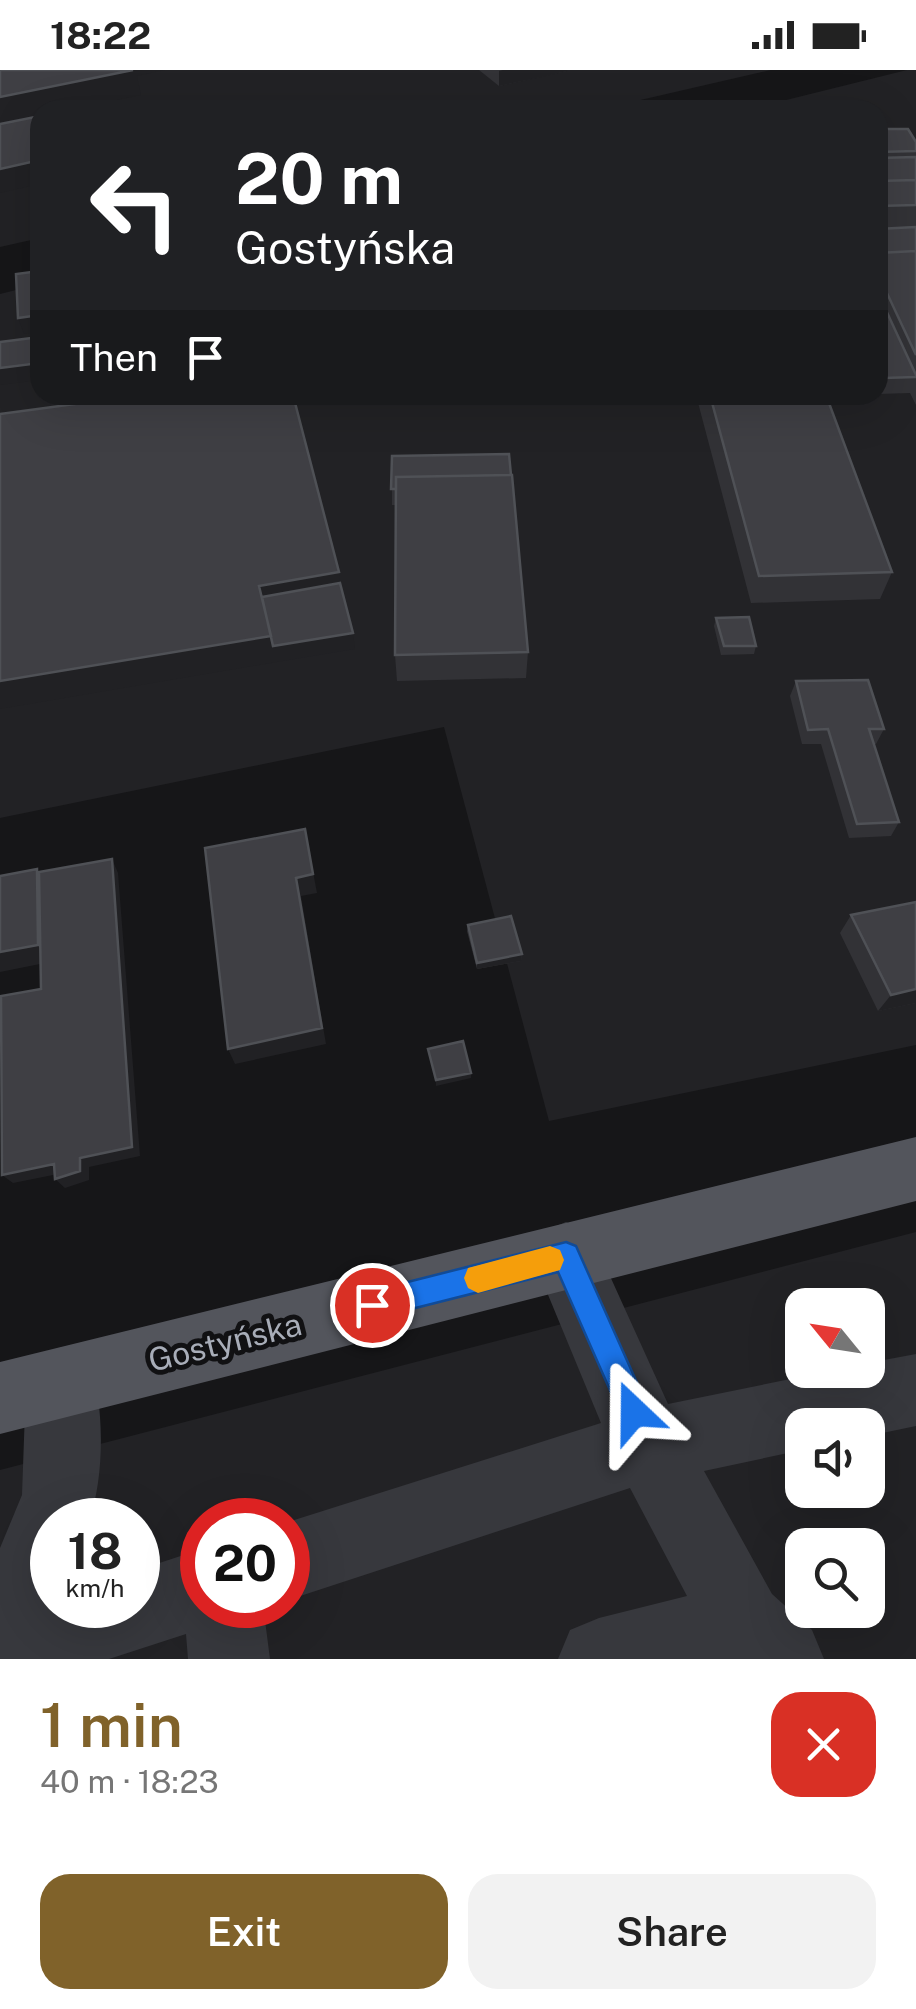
<!DOCTYPE html>
<meta charset="utf-8">
<style>
:root{--surface:#fff;--page:#f2f2f2;--text:#222;--muted:#767676;--accent:#80622a}
body{margin:0;font-family:"Public Sans",sans-serif;background:var(--page);color:var(--text);height:100vh;display:flex;flex-direction:column;font-size:38px;white-space:nowrap}
*{box-sizing:border-box;margin:0}
p{font-size:32px;color:var(--muted)}
.icon{flex:none;width:55px;height:55px;fill:none;stroke:currentColor;stroke-width:2;stroke-linecap:round;stroke-linejoin:round}
.map{position:relative;height:1589px;overflow:hidden}
.panel{display:flex;flex-direction:column;background:var(--surface);flex:1}
.panel>*{flex:none}
.banner{position:absolute;left:30px;top:30px;width:858px;height:305px;border-radius:30px;box-shadow:0 10px 40px #0002;background:#202124;color:#fff;overflow:hidden}
.needle{width:65px;rotate:300deg}
.buttons{position:absolute;left:785px;top:1218px;display:grid;gap:20px}
.buttons a{display:grid;place-items:center;width:100px;height:100px;border-radius:20px;background:var(--surface);box-shadow:0 10px 40px #0002;font-size:50px}
.speed{position:absolute;left:30px;top:1428px;display:flex;gap:20px;font-size:50px;font-weight:700;text-align:center}
.speed>*{display:grid;place-content:center;width:130px;height:130px;border-radius:50%;background:var(--surface);box-shadow:0 10px 40px #0002;line-height:1}
.speed small{font-size:25px;font-weight:400}
.speed .limit{border:15px solid #d22;background:#fff;color:#111}
.pin{position:absolute;display:grid;place-items:center;width:85px;height:85px;color:#fff;margin:-42px;border:5px solid #fff;border-radius:50%;box-shadow:0 2px 10px #0007}
.me{position:absolute;width:110px;margin:-55px;rotate:337deg;stroke-linejoin:round;filter:drop-shadow(0 0 8px #0008)}
.turn{display:flex;align-items:center;gap:35px;height:210px;padding:0 40px;font-size:45px}
.turn .icon{width:130px;height:130px;stroke-width:2.5}
.turn b{display:block;font-size:70px;line-height:85px}
.then{display:flex;align-items:center;height:95px;padding:0 40px;background:#0003;gap:20px;font-size:38px}
.round{display:grid;place-items:center;flex:none;width:105px;height:105px;border-radius:30px;background:var(--page)}
.headline{display:flex;align-items:center;justify-content:space-between;height:170px;padding:0 40px}
h1{font-size:60px;font-weight:600;line-height:75px;color:var(--accent)}
.action{display:flex;gap:20px;margin-top:auto;padding:20px 40px}
.action a{flex:1;height:115px;border-radius:30px;background:var(--accent);color:#fff;font-size:40px;font-weight:600;line-height:115px;text-align:center}
.action a+a{background:var(--page);color:var(--text)}
.status{display:flex;justify-content:space-between;align-items:center;height:70px;padding:0 50px;background:var(--surface);direction:ltr}
.status svg{height:28px;fill:currentColor}
.map>svg:first-child{display:block}
.built{fill:#222225;fill-rule:evenodd}
.lines{fill:none;stroke-linecap:round;stroke-linejoin:round}
.minor{fill:#37383d;fill-rule:evenodd}
.major{fill:#53555c;fill-rule:evenodd}
.wall{fill:#323236}
.shaded-wall{fill:#212124}
.building{fill:#3f3f44;stroke:#4f5156;stroke-width:2.5}
.route{fill:#1a73e8;stroke:#114b97;stroke-width:2.5}
.slow{fill:#f59e0b}
.labels{text-anchor:middle;dominant-baseline:central;stroke-width:10;stroke-linejoin:round;paint-order:stroke}
.near-street-label{font-size:32px;fill:#a8adb8;stroke:#111113}
</style>
<div class="status"><b>18:22</b><svg viewBox="0 0 49 12"><path d="M0 12V9h3v3zM5 12V6h3v6zM10 12V3h3v9zM15 12V0h3v12zM26 1h20v11H26zM47 4h2v5h-2z"/></svg></div>
<div class="map">
<svg width="916" height="1589" viewBox="0 0 916 1589">
<rect width="100%" height="100%" fill="#161618"/>
<path class="built" d="M 0,0 L 771,0 L 597,40 L 40,40 L 40,168 L 0,177 Z
M 907,0 L 916,0 L 916,975 L 549,1051 L 444,657 L 0,748 L 0,224 L 40,214 L 40,325 L 878,325 L 878,40 L 746,40 Z
M 916,1162 L 916,1589 L 0,1589 L 0,1400 ZM 802,1235 L 868,1235 L 868,1300 L 802,1300 ZM 802,1355 L 868,1355 L 868,1420 L 802,1420 ZM 52,1450 L 138,1450 L 138,1535 L 52,1535 ZM 202,1450 L 288,1450 L 288,1535 L 202,1535 ZM 802,1475 L 868,1475 L 868,1540 L 802,1540 Z"/>
<g class="lines">
<path class="minor" d="M 566,1152 L 590,1162 L 668,1334 L 835,1300 L 868,1300 L 868,1293 L 916,1284 L 916,1356 L 868,1366 L 868,1355 L 802,1355 L 802,1380 L 704,1401 L 772,1524 L 812,1560 L 824,1589 L 558,1589 L 570,1560 L 599,1548 L 687,1526 L 630,1418 L 288,1530 L 288,1452 L 601,1353 L 532,1186 L 542,1162 Z
M 62,1277 L 88,1287 C 105,1329 105,1408 89,1450 L 52,1450 L 52,1535 L 138,1535 L 138,1500 L 202,1479 L 202,1535 L 263,1535 L 270,1589 L 188,1589 L 186,1564 L 109,1589 L 0,1589 L 0,1478 L 22,1425 L 26,1313 L 36,1287 Z"/>
<path class="major" d="M 916,1067 L 916,1131 L 0,1364 L 0,1292 Z"/>
</g>
<path class="wall" d="M 479,0 L 571,0 L 499,16 Z
M 878,59 L 916,72 L 916,335 L 910,323 L 878,324 Z
M 696,325 L 826,325 L 892,502 L 880,529 L 751,533 Z
M 392,386 L 528,582 L 526,608 L 397,611 L 395,585 L 396,435 L 392,435 Z
M 716,548 L 756,576 L 754,584 L 721,585 L 714,556 Z
M 796,611 L 884,659 L 876,674 L 874,674 L 899,752 L 891,766 L 849,768 L 821,674 L 802,674 L 790,626 Z
M 851,845 L 916,933 L 878,941 L 840,863 Z
M 468,855 L 522,884 L 521,891 L 477,899 L 467,861 Z"/>
<path class="shaded-wall" d="M 126,0 L 165,0 L 137,6 L 141,25 L 69,40 L 40,40 L 40,46 L 0,54 L 0,27 Z
M 503,0 L 546,0 L 546,6 L 499,16 L 499,1 Z
M 546,0 L 571,0 L 546,6 Z
M 40,90 L 40,114 L 0,123 L 0,99 Z
M 40,245 L 40,262 L 24,264 L 18,248 Z
M 40,293 L 40,310 L 0,315 L 0,298 Z
M 339,502 L 342,529 L 265,542 L 259,516 Z
M 353,563 L 355,579 L 277,592 L 273,576 Z
M 271,566 L 277,592 L 0,639 L 0,611 Z
M 305,759 L 317,823 L 301,826 L 326,974 L 235,994 L 228,979 L 296,808 Z
M 112,789 L 118,803 L 140,1086 L 89,1097 L 89,1110 L 65,1118 L 55,1109 Z
M 37,799 L 48,818 L 50,892 L 0,902 L 0,882 Z
M 522,884 L 521,891 L 477,899 L 477,893 Z
M 916,919 L 916,933 L 878,941 L 891,925 Z
M 471,1003 L 471,1008 L 436,1016 L 436,1010 Z
M 54,1094 L 63,1103 L 13,1113 L 2,1105 Z"/>
<path class="building" d="M 0,0 L 133,0 L 0,27 Z
M 40,46 L 40,90 L 0,99 L 0,54 Z
M 878,59 L 908,59 L 916,72 L 916,81 L 878,82 Z
M 916,87 L 916,110 L 878,111 L 878,88 Z
M 916,110 L 916,135 L 878,136 L 878,111 Z
M 916,157 L 916,181 L 878,183 L 878,159 Z
M 916,181 L 916,285 L 878,204 L 878,183 Z
M 40,201 L 40,245 L 18,248 L 16,204 Z
M 878,223 L 916,305 L 916,307 L 883,308 L 878,296 Z
M 40,267 L 40,293 L 0,298 L 0,272 Z
M 142,325 L 293,325 L 339,502 L 259,516 L 271,566 L 0,611 L 0,344 Z
M 710,325 L 826,325 L 892,502 L 759,506 Z
M 509,384 L 511,405 L 396,407 L 396,419 L 391,419 L 392,386 Z
M 512,405 L 528,582 L 395,585 L 396,407 Z
M 340,513 L 353,563 L 273,576 L 262,527 Z
M 749,547 L 756,576 L 724,576 L 716,548 Z
M 868,610 L 884,659 L 869,659 L 899,752 L 857,754 L 828,659 L 808,660 L 796,611 Z
M 305,759 L 313,804 L 296,808 L 322,958 L 228,979 L 205,778 Z
M 112,789 L 132,1077 L 80,1088 L 80,1101 L 55,1109 L 54,1094 L 2,1105 L 1,926 L 41,919 L 39,802 Z
M 37,799 L 38,875 L 0,882 L 0,806 Z
M 916,832 L 916,919 L 891,925 L 851,845 Z
M 511,846 L 522,884 L 477,893 L 468,855 Z
M 463,971 L 471,1003 L 436,1010 L 428,979 Z"/>
<path class="route" d="M 566,1172 L 576,1176 L 650,1342 L 645,1352 L 634,1357 L 624,1352 L 558,1202 L 372,1249 L 362,1245 L 358,1235 L 362,1225 L 372,1221 Z"/>
<path class="slow" d="M 550,1176 L 560,1180 L 564,1190 L 560,1200 L 478,1223 L 468,1218 L 464,1208 L 468,1198 Z"/>
<g class="labels">
<g class="near-street-label">
<text transform="translate(225 1272) rotate(-14)">Gostyńska</text>
</g>
</g>
</svg>
<div class="buttons">
<a><svg class="needle" viewBox="-14 -14 28 28"><path d="M0-13l5 13h-10z" fill="#e53935"/><path d="M0 13l5-13h-10z" fill="#767676"/></svg></a>
<a><svg class="icon" aria-label="sound" viewBox="0 0 24 24"><path d="M4 9h4l5-4v14l-5-4H4zM17 9q2 3 0 6"/></svg></a>
<a><svg class="icon" aria-label="search" viewBox="0 0 24 24"><circle cx="10" cy="10" r="6"/><path d="M15 15l6 6"/></svg></a>
</div>
<div class="speed"><div>18<small>km/h</small></div><div class="limit">20</div></div>
<div class="pin" style="left:372px;top:1235px;background:#d93025"><svg class="icon" aria-label="arrive" viewBox="0 0 24 24"><path d="M6 21V4h12l-3 4 3 4H6"/></svg></div>
<svg class="me" style="left:634px;top:1342px" viewBox="-20 -20 40 40"><path d="M0-17L14 15 0 8-14 15z" fill="#1a73e8" stroke="#fff" stroke-width="4"/></svg>
<div class="banner">
<div class="turn"><svg class="icon" aria-label="left" viewBox="0 0 24 24"><path d="M17 20v-9H6M10 6l-5 5 5 5"/></svg><div><b>20 m</b>Gostyńska</div></div>
<div class="then">Then<svg class="icon" aria-label="arrive" viewBox="0 0 24 24"><path d="M6 21V4h12l-3 4 3 4H6"/></svg></div>
</div>
</div>
<section class="panel">
<div class="headline"><div><h1>1 min</h1><p>40 m · 18:23</p></div><a class="round" style="background:#d93025;color:#fff"><svg class="icon" aria-label="close" viewBox="0 0 24 24"><path d="M6 6l12 12M18 6L6 18"/></svg></a></div>
<div class="action"><a>Exit</a><a>Share</a></div>
</section>
